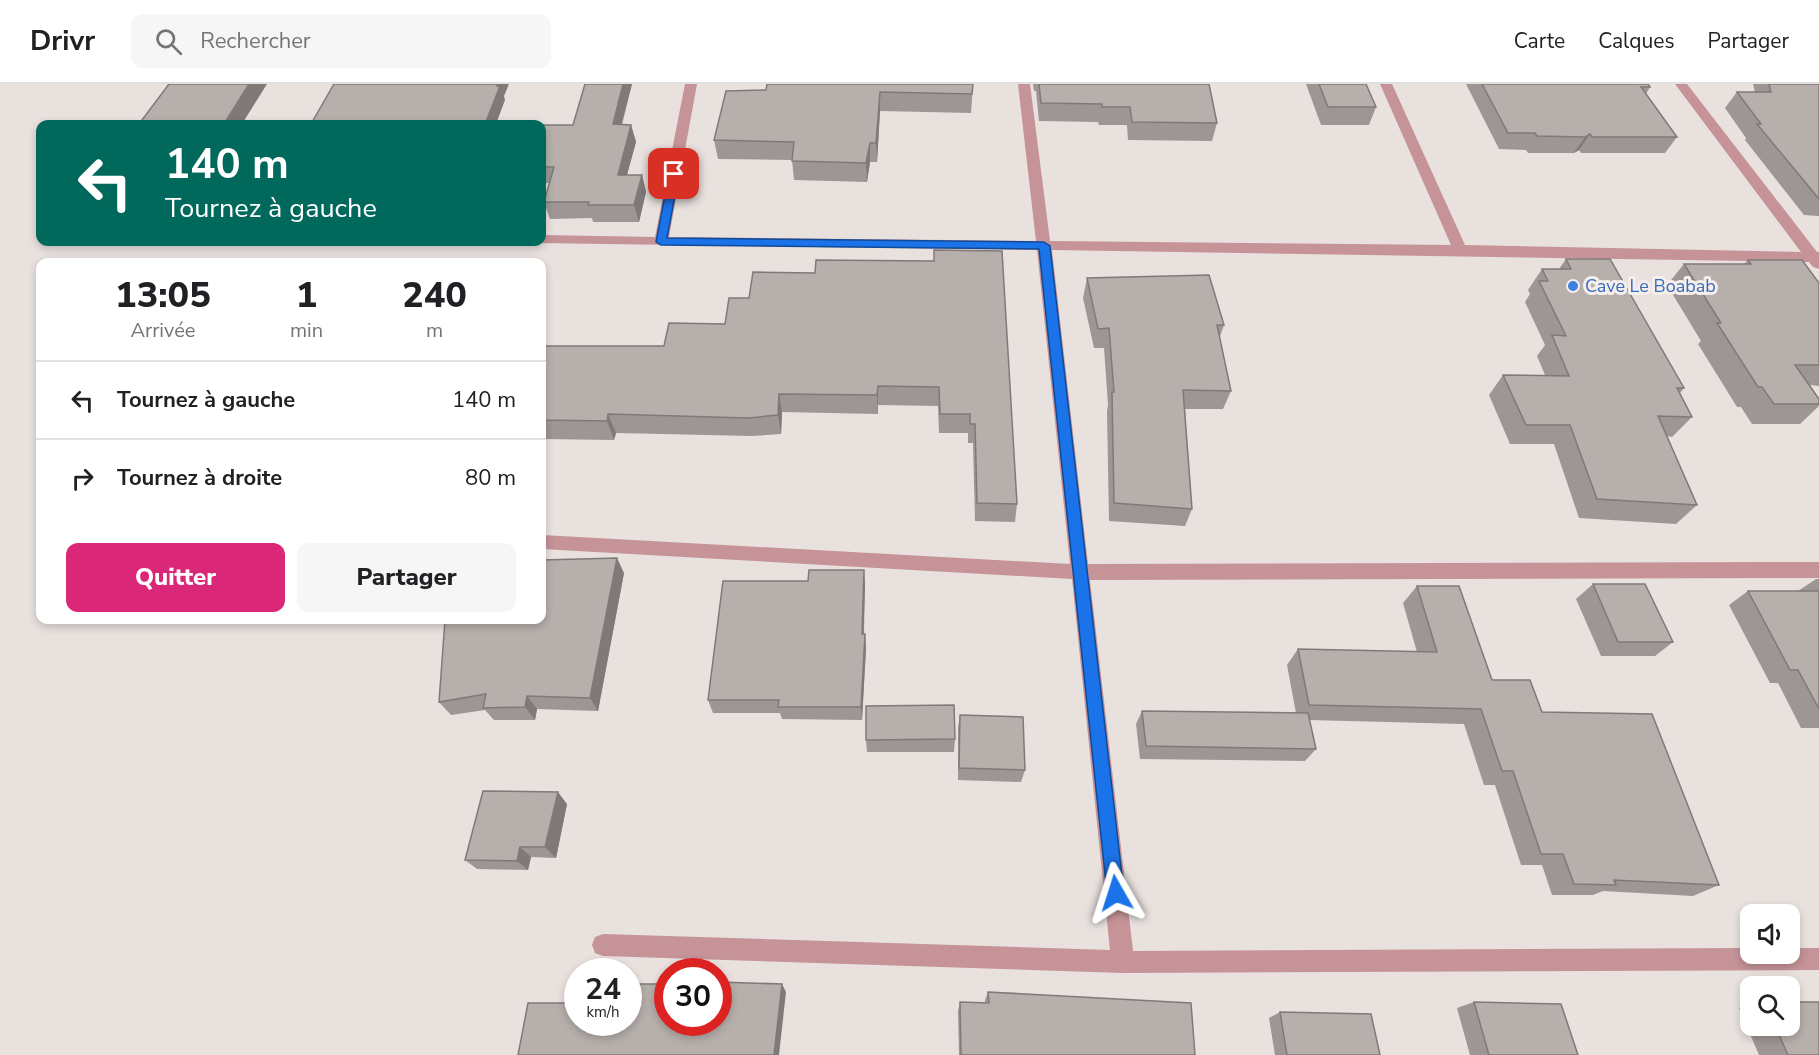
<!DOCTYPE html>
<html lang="fr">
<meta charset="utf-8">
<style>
:root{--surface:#fff;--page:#f6f6f6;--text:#202124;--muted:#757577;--line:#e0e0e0;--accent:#db2777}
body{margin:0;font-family:"Nunito Sans",sans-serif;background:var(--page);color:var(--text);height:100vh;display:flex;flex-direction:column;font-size:22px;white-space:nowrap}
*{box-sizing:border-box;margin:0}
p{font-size:20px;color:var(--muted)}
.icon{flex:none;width:33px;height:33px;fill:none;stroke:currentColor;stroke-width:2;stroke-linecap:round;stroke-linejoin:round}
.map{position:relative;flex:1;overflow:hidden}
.side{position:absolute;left:36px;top:174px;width:510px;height:366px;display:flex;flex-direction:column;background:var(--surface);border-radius:12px;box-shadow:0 3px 9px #0003}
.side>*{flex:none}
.hud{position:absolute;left:36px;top:36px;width:510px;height:126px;border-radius:12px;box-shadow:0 3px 9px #0003;background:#00695c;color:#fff;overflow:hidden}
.buttons{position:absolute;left:1740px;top:820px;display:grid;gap:12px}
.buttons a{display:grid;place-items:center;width:60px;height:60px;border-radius:12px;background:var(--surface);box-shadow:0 3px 9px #0003;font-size:30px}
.speed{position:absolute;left:564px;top:874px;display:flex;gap:12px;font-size:30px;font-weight:700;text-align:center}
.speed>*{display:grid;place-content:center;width:78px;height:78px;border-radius:50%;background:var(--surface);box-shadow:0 3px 9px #0003;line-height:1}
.speed small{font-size:15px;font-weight:400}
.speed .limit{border:9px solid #d22;background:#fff;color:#111}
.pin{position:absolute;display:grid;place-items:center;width:51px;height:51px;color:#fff;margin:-26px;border-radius:12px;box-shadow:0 3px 9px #0006}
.me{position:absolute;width:66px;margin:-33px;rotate:354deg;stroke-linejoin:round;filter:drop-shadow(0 0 4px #0008)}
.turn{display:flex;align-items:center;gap:21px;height:126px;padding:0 30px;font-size:27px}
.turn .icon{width:78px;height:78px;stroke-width:2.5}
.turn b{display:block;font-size:42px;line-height:51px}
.eta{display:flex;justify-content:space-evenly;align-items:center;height:102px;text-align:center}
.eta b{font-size:36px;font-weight:800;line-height:42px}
.primary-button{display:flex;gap:12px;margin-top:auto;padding:12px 30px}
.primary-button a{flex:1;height:69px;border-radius:12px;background:var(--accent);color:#fff;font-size:24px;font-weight:800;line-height:69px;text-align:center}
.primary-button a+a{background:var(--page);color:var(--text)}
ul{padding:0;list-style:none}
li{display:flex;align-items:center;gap:18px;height:78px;padding:0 30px;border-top:2px solid var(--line)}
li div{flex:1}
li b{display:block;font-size:22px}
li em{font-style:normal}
header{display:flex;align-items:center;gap:36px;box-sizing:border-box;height:84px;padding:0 30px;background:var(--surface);border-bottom:2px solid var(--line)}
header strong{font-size:28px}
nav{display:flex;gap:33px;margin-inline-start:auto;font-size:21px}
.search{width:420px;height:54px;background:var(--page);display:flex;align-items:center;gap:15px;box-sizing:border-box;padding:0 21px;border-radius:12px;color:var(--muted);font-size:22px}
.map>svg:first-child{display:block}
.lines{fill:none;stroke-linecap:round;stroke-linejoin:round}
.minor{fill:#c59398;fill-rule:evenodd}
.wall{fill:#9d9694}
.shaded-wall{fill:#7f7a78}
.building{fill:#b6afac;stroke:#7f7a78;stroke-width:1.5}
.route{fill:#1a73e8;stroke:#114b97;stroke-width:1.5}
.shop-dot{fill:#3f7fe0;stroke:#f5eeeb;stroke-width:2}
.labels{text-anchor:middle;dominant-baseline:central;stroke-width:6;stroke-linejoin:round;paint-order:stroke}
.shop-label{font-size:18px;fill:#366cbe;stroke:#f5eeeb;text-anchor:start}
</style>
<header>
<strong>Drivr</strong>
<div class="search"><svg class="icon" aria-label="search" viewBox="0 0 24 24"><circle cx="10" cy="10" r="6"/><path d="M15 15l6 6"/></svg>Rechercher</div>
<nav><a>Carte</a><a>Calques</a><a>Partager</a></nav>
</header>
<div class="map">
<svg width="1819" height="971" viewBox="0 0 1819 971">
<rect width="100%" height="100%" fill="#e8e1de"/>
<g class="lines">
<path class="minor" d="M 685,0 L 697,0 L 669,153 L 1036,157 L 1018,0 L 1030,0 L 1050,157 L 1451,161 L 1380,0 L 1392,0 L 1465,161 L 1801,168 L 1675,0 L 1687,0 L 1817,168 L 1819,168 L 1819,185 L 1813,183 L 1809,178 L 1052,166 L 1088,480 L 1819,478 L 1819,494 L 1090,496 L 1133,867 L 1750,864 L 1750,870 L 1790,870 L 1790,864 L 1819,864 L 1819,886 L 1123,889 L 603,872 L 595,869 L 592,861 L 595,853 L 603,850 L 1110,866 L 1072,495 L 542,465 L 542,451 L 1070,480 L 1037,166 L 537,159 L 536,158 L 542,158 L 542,151 L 655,153 Z"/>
</g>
<path class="wall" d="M 632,0 L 622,41 L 631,41 L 636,58 L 627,91 L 642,91 L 646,108 L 639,138 L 593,138 L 592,134 L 550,135 L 544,118 L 549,99 L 542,99 L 542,41 L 573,41 Z
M 973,0 L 971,29 L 880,27 L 877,78 L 870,78 L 867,98 L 794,96 L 792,76 L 718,75 L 714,56 L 766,6 Z
M 1033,0 L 1209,0 L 1217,39 L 1212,57 L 1128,56 L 1127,41 L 1099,41 L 1098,38 L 1039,37 L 1036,7 L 1034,7 Z
M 1306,0 L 1366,0 L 1376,23 L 1369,41 L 1321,41 Z
M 1466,0 L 1648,0 L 1650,3 L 1646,10 L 1677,53 L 1665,69 L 1581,69 L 1579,66 L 1574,69 L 1528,69 L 1526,66 L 1499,65 Z
M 1753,0 L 1819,0 L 1819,132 L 1804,131 L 1745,56 L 1746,54 L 1725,24 L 1737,8 L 1755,8 Z
M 1566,175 L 1684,304 L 1680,309 L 1692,333 L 1672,353 L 1667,352 L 1697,421 L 1676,440 L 1579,434 L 1554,360 L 1510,360 L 1489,311 L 1503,291 L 1545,291 L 1537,272 L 1545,261 L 1525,218 L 1530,210 L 1528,206 L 1542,185 L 1559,185 Z
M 1748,176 L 1819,199 L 1819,302 L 1810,301 L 1819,315 L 1819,322 L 1800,340 L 1752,340 L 1741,323 L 1737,323 L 1698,260 L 1701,257 L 1667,201 L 1684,180 L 1744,180 Z
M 934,177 L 1017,420 L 1015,438 L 975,437 L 973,359 L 968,359 L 968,349 L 939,349 L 938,322 L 878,321 L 878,330 L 782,328 L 781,350 L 752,352 L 616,349 L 614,356 L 542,355 L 542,262 L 664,262 L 725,240 L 749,214 L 815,189 Z
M 1087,194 L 1224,241 L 1219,255 L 1231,307 L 1223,325 L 1185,325 L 1192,425 L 1185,442 L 1109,437 L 1107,327 L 1108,321 L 1104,264 L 1094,264 L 1083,214 Z
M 864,486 L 865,501 L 864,550 L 865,550 L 866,564 L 862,636 L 782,635 L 780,629 L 713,629 L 708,616 L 808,497 Z
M 624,489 L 598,627 L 537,625 L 535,636 L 494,636 L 485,626 L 451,631 L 439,618 Z
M 1816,495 L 1819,495 L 1819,644 L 1801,644 L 1778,599 L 1770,599 L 1729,521 L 1748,507 L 1798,507 Z
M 1593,500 L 1673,558 L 1655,572 L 1601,572 L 1576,515 Z
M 1417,502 L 1492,596 L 1542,628 L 1719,801 L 1693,812 L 1603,807 L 1593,811 L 1552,811 L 1542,781 L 1521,781 L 1495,701 L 1484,701 L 1464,640 L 1309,636 L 1316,665 L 1305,677 L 1140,675 L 1136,640 L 1142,627 L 1296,629 L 1287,581 L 1298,565 L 1417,568 L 1403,519 Z
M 960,631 L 1025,686 L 1021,698 L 958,696 L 958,644 Z
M 955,655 L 954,668 L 867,668 L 866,656 Z
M 567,720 L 556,774 L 531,773 L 528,786 L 477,785 L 465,776 Z
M 988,908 L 1195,971 L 959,971 L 958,927 L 960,918 L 985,919 L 985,916 Z
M 1474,918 L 1578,971 L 1470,971 L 1457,924 Z
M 1750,922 L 1750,942 L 1790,942 L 1819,971 L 1759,971 L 1739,924 Z
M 1280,928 L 1380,971 L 1275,971 L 1269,934 Z"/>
<path class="shaded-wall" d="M 249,0 L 267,0 L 242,40 L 224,40 Z
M 498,0 L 509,0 L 504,12 L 505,16 L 496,40 L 485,40 Z
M 623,0 L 632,0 L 617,57 L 613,40 Z
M 880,8 L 880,27 L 877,78 L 876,59 Z
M 631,41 L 636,58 L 622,108 L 618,91 Z
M 1590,50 L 1579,66 L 1574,69 L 1585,53 Z
M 870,59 L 870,78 L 867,98 L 866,79 Z
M 642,91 L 646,108 L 639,138 L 634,121 Z
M 542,233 L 546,243 L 542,260 Z
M 878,302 L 878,330 L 877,311 Z
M 779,310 L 782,328 L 781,350 L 778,331 Z
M 608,330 L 616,349 L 614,356 L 607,337 Z
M 617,474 L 624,489 L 598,627 L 590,614 Z
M 864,486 L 865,501 L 863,564 L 862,550 Z
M 865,550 L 866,564 L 862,636 L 861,623 Z
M 527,612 L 537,625 L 535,636 L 525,623 Z
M 558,708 L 567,720 L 556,774 L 545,763 Z
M 520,763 L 531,773 L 528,786 L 517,777 Z
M 782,900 L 786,908 L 779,971 L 774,971 Z"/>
<path class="building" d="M 169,0 L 249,0 L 224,40 L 139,40 Z
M 334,0 L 498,0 L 497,2 L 500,2 L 485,40 L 311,40 Z
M 585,0 L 623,0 L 613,40 L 631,41 L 618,91 L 642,91 L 634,121 L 588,121 L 589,118 L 544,118 L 554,83 L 542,83 L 542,41 L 573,41 Z
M 767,0 L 973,0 L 972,10 L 880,8 L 876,59 L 870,59 L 866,79 L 792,77 L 794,58 L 714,56 L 726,7 L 766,6 Z
M 1039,0 L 1209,0 L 1217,39 L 1132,38 L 1130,23 L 1102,23 L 1102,20 L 1041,19 Z
M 1319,0 L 1366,0 L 1376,23 L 1328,23 Z
M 1482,0 L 1648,0 L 1650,3 L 1641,3 L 1677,53 L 1592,53 L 1590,50 L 1585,53 L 1537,52 L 1535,49 L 1508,49 Z
M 1769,0 L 1819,0 L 1819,115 L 1757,40 L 1761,40 L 1737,8 L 1771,8 Z
M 934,166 L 1002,167 L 1017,420 L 977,419 L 975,340 L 970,340 L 970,330 L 940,330 L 939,303 L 878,302 L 877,311 L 779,310 L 778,331 L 748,334 L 608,330 L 607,337 L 542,336 L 542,262 L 664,262 L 669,239 L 725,240 L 729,214 L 749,214 L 753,188 L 815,189 L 816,176 L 934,177 Z
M 1566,175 L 1610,175 L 1684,304 L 1677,304 L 1692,333 L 1658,332 L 1697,421 L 1597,415 L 1570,341 L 1526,341 L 1503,291 L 1569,292 L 1552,251 L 1566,252 L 1539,197 L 1548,197 L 1542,185 L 1571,185 Z
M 1748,176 L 1802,176 L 1819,199 L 1819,281 L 1795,281 L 1819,315 L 1819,320 L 1774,320 L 1762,303 L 1758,303 L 1717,239 L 1721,239 L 1684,180 L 1751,180 Z
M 1209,191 L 1224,241 L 1217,241 L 1231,307 L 1183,306 L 1192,425 L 1114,419 L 1112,308 L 1114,308 L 1109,244 L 1098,245 L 1087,194 Z
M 617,474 L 590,614 L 527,612 L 525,623 L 483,624 L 486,610 L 439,618 L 445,536 L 542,536 L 542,476 Z
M 809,486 L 864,486 L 862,550 L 865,550 L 861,623 L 778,623 L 779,616 L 708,616 L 723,497 L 808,497 Z
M 1593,500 L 1645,500 L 1673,558 L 1618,558 Z
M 1417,502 L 1459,502 L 1492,596 L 1530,596 L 1542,628 L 1652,630 L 1719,801 L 1614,796 L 1616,801 L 1574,800 L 1563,770 L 1541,770 L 1513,687 L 1502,687 L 1481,625 L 1309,621 L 1298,565 L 1437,568 Z
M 1748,507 L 1819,507 L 1819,625 L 1798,586 L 1790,586 Z
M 954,621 L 955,655 L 866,656 L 866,622 Z
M 1142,627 L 1308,629 L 1316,665 L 1146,662 Z
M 960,631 L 1023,633 L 1025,686 L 959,684 Z
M 483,707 L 558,708 L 545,763 L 520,763 L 517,777 L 465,776 Z
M 718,898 L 782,900 L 774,971 L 518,971 L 528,919 L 578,919 L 578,939 L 628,939 L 628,907 L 630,900 L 668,900 L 668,939 L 718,939 Z
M 988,908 L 1191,919 L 1195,971 L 961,971 L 960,918 L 989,919 Z
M 1474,918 L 1561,920 L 1578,971 L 1489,971 Z
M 1790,918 L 1819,918 L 1819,971 L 1788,971 L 1775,942 L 1790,942 Z
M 1280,928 L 1371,930 L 1380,971 L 1287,971 Z"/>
<path class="route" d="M 674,87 L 679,90 L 667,154 L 1044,158 L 1050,162 L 1124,809 L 1121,815 L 1116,817 L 1110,815 L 1107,809 L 1039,165 L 661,161 L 656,158 L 669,90 Z"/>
<circle class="shop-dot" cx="1573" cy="202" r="6"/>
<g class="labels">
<g class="shop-label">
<text x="1585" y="202">Cave Le Boabab</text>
</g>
</g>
</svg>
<div class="buttons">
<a><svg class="icon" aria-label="sound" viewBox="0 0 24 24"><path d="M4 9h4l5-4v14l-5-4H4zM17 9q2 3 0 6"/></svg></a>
<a><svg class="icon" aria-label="search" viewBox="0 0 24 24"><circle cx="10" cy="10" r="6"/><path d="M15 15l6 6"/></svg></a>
</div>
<div class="speed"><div>24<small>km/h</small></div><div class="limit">30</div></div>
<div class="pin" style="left:674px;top:90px;background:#d93025"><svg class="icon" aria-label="arrive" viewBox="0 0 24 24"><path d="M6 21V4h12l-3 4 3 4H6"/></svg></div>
<svg class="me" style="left:1116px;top:809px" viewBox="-20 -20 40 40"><path d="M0-17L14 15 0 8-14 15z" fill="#1a73e8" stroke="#fff" stroke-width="4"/></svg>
<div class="hud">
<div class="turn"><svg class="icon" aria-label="left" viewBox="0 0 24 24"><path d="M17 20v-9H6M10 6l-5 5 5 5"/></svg><div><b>140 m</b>Tournez à gauche</div></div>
</div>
<section class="side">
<div class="eta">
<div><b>13:05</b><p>Arrivée</p></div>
<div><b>1</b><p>min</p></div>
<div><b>240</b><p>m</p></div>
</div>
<ul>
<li><svg class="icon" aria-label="left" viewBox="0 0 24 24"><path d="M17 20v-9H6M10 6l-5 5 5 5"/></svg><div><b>Tournez à gauche</b></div><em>140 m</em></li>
<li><svg class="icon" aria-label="right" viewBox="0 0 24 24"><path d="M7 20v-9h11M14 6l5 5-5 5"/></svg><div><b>Tournez à droite</b></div><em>80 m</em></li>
</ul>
<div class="primary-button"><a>Quitter</a><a>Partager</a></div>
</section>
</div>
